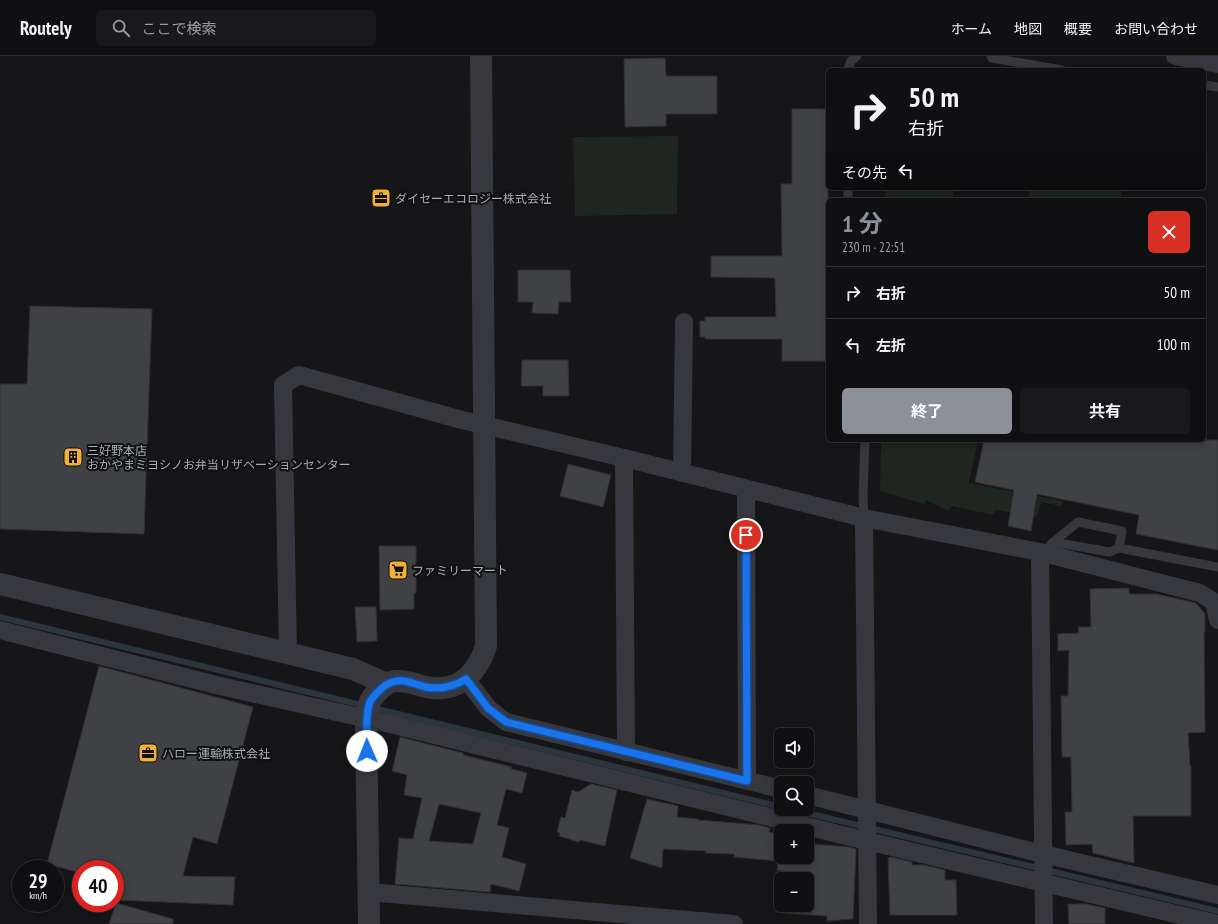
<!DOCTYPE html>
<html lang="ja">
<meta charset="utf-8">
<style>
:root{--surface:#101012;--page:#19191b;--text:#f1f3f6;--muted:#9c9d9f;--line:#303032;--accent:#8c9099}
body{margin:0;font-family:"PT Sans Narrow","Noto Sans JP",sans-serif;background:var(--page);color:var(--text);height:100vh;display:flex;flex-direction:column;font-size:15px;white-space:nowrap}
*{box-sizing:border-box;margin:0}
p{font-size:13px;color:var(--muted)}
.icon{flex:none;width:22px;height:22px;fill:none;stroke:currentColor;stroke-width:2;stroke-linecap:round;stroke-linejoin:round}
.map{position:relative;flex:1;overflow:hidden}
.sheet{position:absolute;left:826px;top:142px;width:380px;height:244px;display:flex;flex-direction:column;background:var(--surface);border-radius:6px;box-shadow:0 2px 10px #0003,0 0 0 1px var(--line)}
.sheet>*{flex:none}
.guide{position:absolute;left:826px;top:12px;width:380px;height:122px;border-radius:6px;box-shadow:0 2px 10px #0003,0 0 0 1px var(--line);background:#101012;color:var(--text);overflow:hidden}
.controls{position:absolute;left:774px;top:672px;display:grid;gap:8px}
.controls a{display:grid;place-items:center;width:40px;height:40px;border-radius:6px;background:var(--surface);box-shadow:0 2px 10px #0003,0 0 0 1px var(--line);font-size:20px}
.speed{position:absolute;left:12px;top:804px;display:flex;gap:8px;font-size:20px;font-weight:700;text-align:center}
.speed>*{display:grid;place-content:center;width:52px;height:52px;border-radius:50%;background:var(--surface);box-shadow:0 2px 10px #0003,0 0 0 1px var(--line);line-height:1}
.speed small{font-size:10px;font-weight:400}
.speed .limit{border:6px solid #d22;background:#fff;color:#111}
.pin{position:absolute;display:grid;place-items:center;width:34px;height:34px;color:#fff;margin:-17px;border:2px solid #fff;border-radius:50%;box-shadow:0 1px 4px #0007}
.me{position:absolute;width:44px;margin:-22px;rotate:359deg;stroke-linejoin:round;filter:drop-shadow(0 0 3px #0008)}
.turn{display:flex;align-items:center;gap:14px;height:84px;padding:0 16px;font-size:18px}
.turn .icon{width:52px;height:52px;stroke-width:2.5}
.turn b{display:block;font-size:28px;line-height:34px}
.then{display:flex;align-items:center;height:38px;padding:0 16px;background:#0003;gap:8px;font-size:15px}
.round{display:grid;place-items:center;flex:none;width:42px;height:42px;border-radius:6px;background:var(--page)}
.head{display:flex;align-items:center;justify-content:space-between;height:68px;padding:0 16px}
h1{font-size:24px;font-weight:700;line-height:30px;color:var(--accent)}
.action{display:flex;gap:8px;margin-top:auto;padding:8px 16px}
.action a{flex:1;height:46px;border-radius:6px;background:var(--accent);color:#fff;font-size:16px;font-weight:700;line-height:46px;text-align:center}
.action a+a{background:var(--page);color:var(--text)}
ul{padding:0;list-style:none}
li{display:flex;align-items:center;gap:12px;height:52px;padding:0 16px;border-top:1px solid var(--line)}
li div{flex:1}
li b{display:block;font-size:15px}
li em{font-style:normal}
header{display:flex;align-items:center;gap:24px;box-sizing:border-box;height:56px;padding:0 20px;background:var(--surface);border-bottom:1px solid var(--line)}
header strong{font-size:19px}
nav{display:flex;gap:22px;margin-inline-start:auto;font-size:14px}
.search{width:280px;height:36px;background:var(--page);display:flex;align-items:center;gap:10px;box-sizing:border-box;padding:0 14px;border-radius:6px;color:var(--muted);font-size:15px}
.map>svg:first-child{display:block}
.green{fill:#1e261f}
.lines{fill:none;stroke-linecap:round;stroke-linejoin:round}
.stream{stroke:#2c353c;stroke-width:6}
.building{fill:#404145;stroke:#303034;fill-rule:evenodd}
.service{stroke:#37383d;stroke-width:9}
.minor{stroke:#37383d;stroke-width:18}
.tertiary{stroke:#37383d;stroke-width:22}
.route-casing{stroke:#114b97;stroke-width:10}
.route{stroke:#1a73e8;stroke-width:7}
.labels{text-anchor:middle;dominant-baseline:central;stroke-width:4;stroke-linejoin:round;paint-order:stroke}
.poi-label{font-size:12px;fill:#a8adb8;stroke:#111113;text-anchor:start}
</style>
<header>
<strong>Routely</strong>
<div class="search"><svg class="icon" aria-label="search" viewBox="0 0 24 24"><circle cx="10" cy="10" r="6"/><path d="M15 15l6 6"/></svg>ここで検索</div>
<nav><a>ホーム</a><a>地図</a><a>概要</a><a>お問い合わせ</a></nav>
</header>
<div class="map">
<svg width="1218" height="868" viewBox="0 0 1218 868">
<rect width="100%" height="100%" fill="#161618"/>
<path class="green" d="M 678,80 L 677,158 L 575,160 L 573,81 Z
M 886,132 L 954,132 L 952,144 L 885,144 Z
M 1030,132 L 1116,132 L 1122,133 L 1120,144 L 1028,144 Z
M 881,384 L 978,384 L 969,427 L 1063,445 L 1061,450 L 1041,446 L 1037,461 L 996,454 L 993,459 L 952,450 L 949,455 L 926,444 L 924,448 L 880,435 Z"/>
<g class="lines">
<path class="stream" d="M 0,561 L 781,751
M 790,753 L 1218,855"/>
</g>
<path class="building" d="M 665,2 L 666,20 L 717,20 L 717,58 L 666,58 L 666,70 L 625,71 L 624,3 Z
M 792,53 L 828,53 L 828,305 L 782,305 L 782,283 L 705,283 L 705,281 L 700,281 L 700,265 L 705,265 L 705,261 L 776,261 L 775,222 L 711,221 L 711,200 L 782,200 L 781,128 L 792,128 Z
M 518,214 L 570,214 L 571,246 L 559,246 L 558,258 L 532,257 L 533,246 L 518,246 Z
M 30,250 L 152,253 L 144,478 L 0,473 L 0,328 L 27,328 Z
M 522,304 L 568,304 L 569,340 L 543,340 L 543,330 L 521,330 Z
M 984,384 L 1218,384 L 1218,494 L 1136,478 L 1139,459 L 1037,438 L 1031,475 L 1008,470 L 1014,434 L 975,426 Z
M 568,408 L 611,419 L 603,451 L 560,440 Z
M 379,490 L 416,490 L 416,537 L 414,537 L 414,553 L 380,554 Z
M 1129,532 L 1129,538 L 1157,538 L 1196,547 L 1205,558 L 1205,576 L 1204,576 L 1205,676 L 1188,677 L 1190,710 L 1191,710 L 1191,760 L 1133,760 L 1134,807 L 1093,797 L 1092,788 L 1066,789 L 1065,756 L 1072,756 L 1071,701 L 1062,701 L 1061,640 L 1068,640 L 1069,594 L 1058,595 L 1058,578 L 1079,577 L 1078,571 L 1091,571 L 1090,533 Z
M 355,551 L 376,551 L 377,585 L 357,586 Z
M 99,610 L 253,651 L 217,788 L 193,781 L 183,820 L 235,821 L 233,849 L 116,844 L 122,827 L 115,826 L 115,813 L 81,813 L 81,817 L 47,808 Z
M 400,681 L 463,697 L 463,699 L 512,711 L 511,713 L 527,717 L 522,737 L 506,733 L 497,769 L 509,772 L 502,801 L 526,808 L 519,835 L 491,828 L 490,836 L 395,828 L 399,782 L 413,783 L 422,742 L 404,739 L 407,719 L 392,715 ZM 439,748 L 481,757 L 473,788 L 429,785 Z
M 591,728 L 617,734 L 605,790 L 580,784 L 579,786 L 559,780 L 560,777 L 557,776 L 561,761 L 565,762 L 572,734 L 578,736 Z
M 647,743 L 678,750 L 677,761 L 698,763 L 698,764 L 759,769 L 770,772 L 769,776 L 781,778 L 781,801 L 807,801 L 807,781 L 812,782 L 811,788 L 849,791 L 856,793 L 853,863 L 827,865 L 827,860 L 785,857 L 786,849 L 807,849 L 807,823 L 784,822 L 785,815 L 777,814 L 778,805 L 734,801 L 734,798 L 706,797 L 706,795 L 663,793 L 662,812 L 630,802 Z
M 891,801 L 912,806 L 912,809 L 924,809 L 945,814 L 945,824 L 956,824 L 957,859 L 890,859 L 888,802 Z
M 116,847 L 173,863 L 173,868 L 109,868 Z
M 1068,848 L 1086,848 L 1105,852 L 1105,868 L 1069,868 Z"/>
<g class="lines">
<path class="service" d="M 991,0 L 992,2 L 1062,14
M 848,14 L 851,5 L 857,0
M 1204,29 L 1218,31
M 848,132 L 848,144
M 864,462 L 863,439 L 865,384
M 1053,486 L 1110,496 L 1119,492 L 1218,511
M 1051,488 L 1078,466 L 1122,475 L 1119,492"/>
<path class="minor" d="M 1175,0 L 1218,8
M 624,402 L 626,696
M 682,417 L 684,266
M 746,433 L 747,725
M 864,462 L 868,868
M 1040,496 L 1044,868
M 0,574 L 216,629 L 390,668 L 867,785 L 1218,868
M 288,598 L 283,329 L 299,319 L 462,364 L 624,402 L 864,462 L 1040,496 L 1200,537 L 1214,546 L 1218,564
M 466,623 L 488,652 L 506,666 L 781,733
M 807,739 L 1043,798 L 1218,839
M 369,836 L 734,868"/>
<path class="tertiary" d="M 0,528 L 353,613 L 387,628
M 369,868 L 366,663 C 368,658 368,650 370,645 C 375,637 387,625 396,625 C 409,624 420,631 433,632 C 461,635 479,614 486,590 L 481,0"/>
</g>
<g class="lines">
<g class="route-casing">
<path id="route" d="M 367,695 C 367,682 365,657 370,646 C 372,641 378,636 382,632 C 389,626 395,624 404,625 C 411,626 418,629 425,631 C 440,634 453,631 466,623 L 488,652 L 506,666 L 747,725 L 746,479"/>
</g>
<use href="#route" class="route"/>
</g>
<defs>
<g id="office-square" transform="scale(1)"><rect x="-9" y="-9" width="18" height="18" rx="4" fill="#f2b134" stroke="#111113"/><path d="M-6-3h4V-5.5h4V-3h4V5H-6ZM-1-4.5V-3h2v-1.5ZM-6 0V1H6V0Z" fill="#111"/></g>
<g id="building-square" transform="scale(1)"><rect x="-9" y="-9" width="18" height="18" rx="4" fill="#f2b134" stroke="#111113"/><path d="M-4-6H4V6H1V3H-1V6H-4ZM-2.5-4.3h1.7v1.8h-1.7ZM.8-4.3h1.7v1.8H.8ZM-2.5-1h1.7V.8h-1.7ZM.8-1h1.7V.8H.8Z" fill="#111"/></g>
<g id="supermarket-square" transform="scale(1)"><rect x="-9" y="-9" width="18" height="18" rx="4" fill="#f2b134" stroke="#111113"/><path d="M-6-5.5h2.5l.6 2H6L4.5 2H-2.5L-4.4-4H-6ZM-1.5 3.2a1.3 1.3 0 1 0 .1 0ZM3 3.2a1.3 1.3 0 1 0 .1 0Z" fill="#111"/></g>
</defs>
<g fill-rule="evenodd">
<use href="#office-square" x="381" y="142"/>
<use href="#building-square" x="73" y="401"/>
<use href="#supermarket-square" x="398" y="514"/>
<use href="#office-square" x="148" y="697"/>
</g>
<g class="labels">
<g class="poi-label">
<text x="395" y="142">ダイセーエコロジー株式会社</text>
<text x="87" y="394">三好野本店<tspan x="87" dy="14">おかやまミヨシノお弁当リザベーションセンター</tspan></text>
<text x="412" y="514">ファミリーマート</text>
<text x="162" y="697">ハロー運輸株式会社</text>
</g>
</g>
</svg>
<div class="controls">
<a><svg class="icon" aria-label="sound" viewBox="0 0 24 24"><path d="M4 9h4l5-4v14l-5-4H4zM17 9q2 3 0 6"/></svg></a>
<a><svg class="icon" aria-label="search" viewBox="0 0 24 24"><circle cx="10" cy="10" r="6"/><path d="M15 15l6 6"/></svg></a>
<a>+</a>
<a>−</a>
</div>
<div class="speed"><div>29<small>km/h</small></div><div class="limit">40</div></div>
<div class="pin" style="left:746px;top:479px;background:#d93025"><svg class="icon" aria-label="arrive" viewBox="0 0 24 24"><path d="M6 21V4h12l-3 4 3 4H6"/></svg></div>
<svg class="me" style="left:367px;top:695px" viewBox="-20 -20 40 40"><circle r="19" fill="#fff"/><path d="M0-13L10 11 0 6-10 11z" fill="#1a73e8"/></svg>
<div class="guide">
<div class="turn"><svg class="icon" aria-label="right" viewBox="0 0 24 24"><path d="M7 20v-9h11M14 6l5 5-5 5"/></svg><div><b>50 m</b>右折</div></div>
<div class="then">その先<svg class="icon" aria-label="left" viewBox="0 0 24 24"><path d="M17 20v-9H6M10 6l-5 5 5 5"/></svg></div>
</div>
<section class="sheet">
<div class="head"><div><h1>1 分</h1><p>230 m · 22:51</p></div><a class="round" style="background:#d93025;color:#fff"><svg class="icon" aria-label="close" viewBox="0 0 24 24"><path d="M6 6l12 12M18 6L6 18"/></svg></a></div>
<ul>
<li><svg class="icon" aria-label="right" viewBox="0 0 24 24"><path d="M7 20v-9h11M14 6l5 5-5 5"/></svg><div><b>右折</b></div><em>50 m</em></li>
<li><svg class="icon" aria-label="left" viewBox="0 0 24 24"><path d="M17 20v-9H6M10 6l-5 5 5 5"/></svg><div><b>左折</b></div><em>100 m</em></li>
</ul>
<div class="action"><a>終了</a><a>共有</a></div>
</section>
</div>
